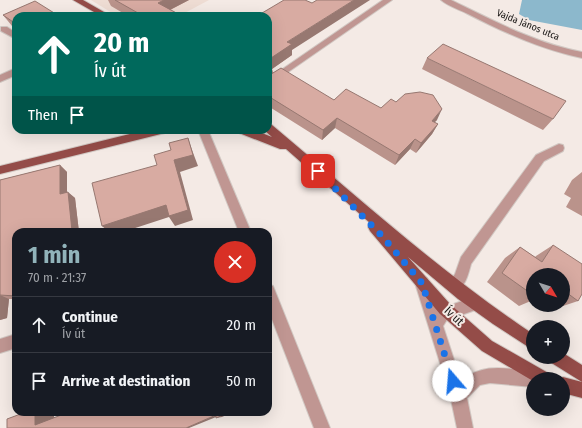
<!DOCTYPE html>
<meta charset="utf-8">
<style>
:root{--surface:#171b24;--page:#20242c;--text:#f1f3f6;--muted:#9ea1a6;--line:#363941;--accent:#91b3ba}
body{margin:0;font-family:"Fira Sans Condensed",sans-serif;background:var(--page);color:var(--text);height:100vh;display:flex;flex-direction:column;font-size:15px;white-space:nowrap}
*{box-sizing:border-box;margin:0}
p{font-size:13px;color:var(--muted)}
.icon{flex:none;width:22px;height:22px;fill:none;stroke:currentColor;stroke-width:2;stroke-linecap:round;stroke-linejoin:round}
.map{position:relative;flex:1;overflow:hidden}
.side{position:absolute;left:12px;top:228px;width:260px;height:188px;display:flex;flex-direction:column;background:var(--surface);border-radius:12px;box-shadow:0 4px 16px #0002}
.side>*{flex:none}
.top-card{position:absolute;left:12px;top:12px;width:260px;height:122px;border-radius:12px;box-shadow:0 4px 16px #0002;background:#00695c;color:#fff;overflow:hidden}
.needle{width:26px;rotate:129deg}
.controls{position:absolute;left:526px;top:268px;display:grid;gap:8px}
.controls a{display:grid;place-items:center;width:44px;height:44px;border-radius:50%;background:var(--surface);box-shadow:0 4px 16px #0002;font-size:20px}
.pin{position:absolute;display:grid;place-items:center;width:34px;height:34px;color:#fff;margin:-17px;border-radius:8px;box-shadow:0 2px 6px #0006}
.me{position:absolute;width:44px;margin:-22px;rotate:342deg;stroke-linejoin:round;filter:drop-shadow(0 0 3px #0008)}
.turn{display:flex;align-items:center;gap:14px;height:84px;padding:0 16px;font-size:18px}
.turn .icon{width:52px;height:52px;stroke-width:2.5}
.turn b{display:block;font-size:28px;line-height:34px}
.then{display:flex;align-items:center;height:38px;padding:0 16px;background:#0003;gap:8px;font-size:15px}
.round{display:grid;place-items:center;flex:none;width:42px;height:42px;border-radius:21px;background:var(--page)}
.head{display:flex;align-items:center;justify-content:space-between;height:68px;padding:0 16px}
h1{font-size:24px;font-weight:700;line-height:30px;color:var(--accent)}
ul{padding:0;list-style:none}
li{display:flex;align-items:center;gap:12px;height:56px;padding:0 16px;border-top:1px solid var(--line)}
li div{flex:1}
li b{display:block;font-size:15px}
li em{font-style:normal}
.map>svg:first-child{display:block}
.built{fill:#eedcd3}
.water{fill:#8cb8cc}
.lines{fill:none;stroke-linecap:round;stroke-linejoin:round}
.minor-casing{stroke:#d1c8c3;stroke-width:2}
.major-casing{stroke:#d1c8c3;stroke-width:2}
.minor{fill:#c09692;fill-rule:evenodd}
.major{fill:#944c48;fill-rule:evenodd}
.wall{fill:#ba938b}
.shaded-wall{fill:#977871}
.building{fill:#d8aba2;stroke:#977871}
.route{stroke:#1a73e8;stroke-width:7;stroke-dasharray:0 12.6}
.labels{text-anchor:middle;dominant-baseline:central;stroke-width:4;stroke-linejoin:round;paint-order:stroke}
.far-street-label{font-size:10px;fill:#181513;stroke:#f4eae5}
.street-label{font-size:12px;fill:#181513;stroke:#f4eae5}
</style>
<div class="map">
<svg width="582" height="428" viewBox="0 0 582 428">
<rect width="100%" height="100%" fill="#f4eae5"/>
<path class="built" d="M 91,0 L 209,0 L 179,16 L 117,16 Z"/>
<path class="water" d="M 522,0 L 582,0 L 582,30 L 529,20 L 519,14 Z"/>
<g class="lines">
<g class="minor-casing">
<path id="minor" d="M 383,0 L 392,0 L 268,86 L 268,79 Z
M 441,0 L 451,0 C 494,21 535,43 582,52 L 582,58 C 541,49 505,33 468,14 C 460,10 448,6 441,0 Z
M 1,27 L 7,27 L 16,33 L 16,39 L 1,31 Z
M 16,68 L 16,75 L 0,82 L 0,75 Z
M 198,130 L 208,130 L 251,232 L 239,232 Z
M 559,144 L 563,145 L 564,148 L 563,151 L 544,161 L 471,264 C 468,275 465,288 454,293 L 449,291 L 447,286 L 455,274 L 461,257 L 536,155 Z
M 422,276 L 427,278 L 437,309 L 440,304 L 445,302 L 451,305 L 476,296 L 481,298 L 483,303 L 481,308 L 450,319 L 448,318 L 443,326 L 461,381 C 484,362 506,369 533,371 L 538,374 L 541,379 L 533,379 L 533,387 L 490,383 L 480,385 L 467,398 L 473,428 L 457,428 L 450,395 L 415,283 L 417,278 Z
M 268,284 L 273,286 L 330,428 L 314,428 L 268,309 Z
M 16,334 L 16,348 L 0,353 L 0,339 Z"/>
</g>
<g class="major-casing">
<path id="major" d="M 73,0 L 83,0 L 111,16 L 101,16 Z
M 268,124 L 272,125 C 358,197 440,272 533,334 L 533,350 L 493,324 L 458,299 L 408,257 L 450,304 L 492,341 L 550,374 L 553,379 L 533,379 L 533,381 L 482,351 L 440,314 L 370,231 L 368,227 L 370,223 L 286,149 L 280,149 L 239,133 L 238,130 L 254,130 L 272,137 L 264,130 L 268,130 Z
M 146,130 L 166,130 L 165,133 L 161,134 L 0,174 L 0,166 Z
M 563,353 L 582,365 L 582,382 L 550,362 L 547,357 L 563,357 Z
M 563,377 L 582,382 L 582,398 L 563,393 L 563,379 L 559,379 Z"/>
</g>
<use href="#minor" class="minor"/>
<use href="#major" class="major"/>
</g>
<path class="wall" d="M 108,0 L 189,0 L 170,10 L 182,16 L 128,16 L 111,6 Z
M 3,15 L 16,16 L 16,29 L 12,26 Z
M 268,16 L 292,50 L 292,55 L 272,69 L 273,73 L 334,100 L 381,108 L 396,102 L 437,120 L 434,122 L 438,124 L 432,134 L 416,153 L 410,149 L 395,165 L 335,128 L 322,140 L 268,106 Z
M 427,58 L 553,119 L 543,130 L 422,69 Z
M 60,165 L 67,172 L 67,192 L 75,198 L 79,232 L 16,232 L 16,299 L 9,299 L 7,318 L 0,320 L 0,180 Z
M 582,172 L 582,216 L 566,207 L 571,198 L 564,194 L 572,180 Z
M 553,245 L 578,301 L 557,308 L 553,305 L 563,305 L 563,275 L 533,275 L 533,300 L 519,306 L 487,282 L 505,258 L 520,247 L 535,257 L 536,256 Z"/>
<path class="shaded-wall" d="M 164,0 L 189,0 L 162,14 L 158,3 Z
M 354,0 L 370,0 L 292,50 L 292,55 L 272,69 L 273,74 L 268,78 L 268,60 L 287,42 Z
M 442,109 L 437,120 L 426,131 L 432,121 Z
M 337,118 L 335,128 L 322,140 L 323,130 Z
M 438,124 L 432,134 L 416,153 L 421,143 Z
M 188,138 L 192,150 L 198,166 L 180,172 L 193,220 L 175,226 L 169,217 L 123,232 L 109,232 L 102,226 L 174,160 Z
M 415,139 L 410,149 L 395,165 L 399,155 Z
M 60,165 L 67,172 L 67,201 L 60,194 Z
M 68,192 L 75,198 L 79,232 L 70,232 Z
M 0,295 L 9,299 L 7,318 L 0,320 Z
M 35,412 L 54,412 L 54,423 L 35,425 Z
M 230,412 L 233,412 L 222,417 L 216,418 Z
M 216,415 L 221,415 L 189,428 L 186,428 Z"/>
<path class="building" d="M 115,0 L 164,0 L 158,3 L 182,16 L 136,16 L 134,15 L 138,13 Z
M 284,0 L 305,0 L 312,3 L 317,0 L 354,0 L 287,42 L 292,44 L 268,60 L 268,16 L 257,16 Z
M 35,1 L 59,16 L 16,16 L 16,24 L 3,15 Z
M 443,44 L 566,101 L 553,119 L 427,58 Z
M 268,60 L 272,63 L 268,66 Z
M 281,68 L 334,100 L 346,89 L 381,108 L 391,99 L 396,102 L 405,94 L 420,92 L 433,95 L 442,109 L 432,121 L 438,124 L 421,143 L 415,139 L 399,155 L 337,118 L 323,130 L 268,96 L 268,76 Z
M 188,138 L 193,155 L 174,160 L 188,210 L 169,216 L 166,205 L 102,226 L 92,183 L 157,165 L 154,155 L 171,150 L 169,143 Z
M 60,165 L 60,194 L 68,192 L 72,231 L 70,232 L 16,232 L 16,296 L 0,295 L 0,180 Z
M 553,245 L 582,264 L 582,294 L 578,301 L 563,290 L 563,275 L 533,275 L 533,295 L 502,273 L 520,247 L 542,262 Z
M 26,412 L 35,412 L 35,425 L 69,412 L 230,412 L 216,418 L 216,415 L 186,428 L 7,428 L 7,419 Z"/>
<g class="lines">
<path class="route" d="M 318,171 L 382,236 L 422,283 L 453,381"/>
</g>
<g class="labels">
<g class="far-street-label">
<text transform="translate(528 25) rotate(22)">Vajda János utca</text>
</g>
<g class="street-label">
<text transform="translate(454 316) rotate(43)">Ív út</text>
</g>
</g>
</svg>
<div class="controls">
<a><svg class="needle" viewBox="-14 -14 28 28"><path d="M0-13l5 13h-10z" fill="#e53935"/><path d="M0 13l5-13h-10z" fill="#9ea1a6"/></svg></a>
<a>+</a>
<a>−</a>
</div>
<div class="pin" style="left:318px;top:171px;background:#d93025"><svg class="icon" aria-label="arrive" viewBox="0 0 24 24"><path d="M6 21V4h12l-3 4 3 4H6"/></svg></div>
<svg class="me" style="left:453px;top:381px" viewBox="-20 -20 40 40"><circle r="19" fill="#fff"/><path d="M0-13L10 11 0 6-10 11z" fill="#1a73e8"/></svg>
<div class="top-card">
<div class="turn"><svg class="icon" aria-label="ahead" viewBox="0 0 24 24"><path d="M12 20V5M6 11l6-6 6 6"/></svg><div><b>20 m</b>Ív út</div></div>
<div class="then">Then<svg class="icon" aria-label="arrive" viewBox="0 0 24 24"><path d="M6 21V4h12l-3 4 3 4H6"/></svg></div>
</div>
<section class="side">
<div class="head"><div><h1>1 min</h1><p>70 m · 21:37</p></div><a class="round" style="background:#d93025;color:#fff"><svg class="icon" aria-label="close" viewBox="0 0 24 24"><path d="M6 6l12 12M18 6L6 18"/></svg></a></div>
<ul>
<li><svg class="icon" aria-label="ahead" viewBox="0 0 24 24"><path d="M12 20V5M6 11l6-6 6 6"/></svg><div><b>Continue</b><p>Ív út</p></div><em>20 m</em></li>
<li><svg class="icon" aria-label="arrive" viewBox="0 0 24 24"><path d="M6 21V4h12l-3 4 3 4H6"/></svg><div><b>Arrive at destination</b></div><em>50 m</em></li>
</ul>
</section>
</div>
